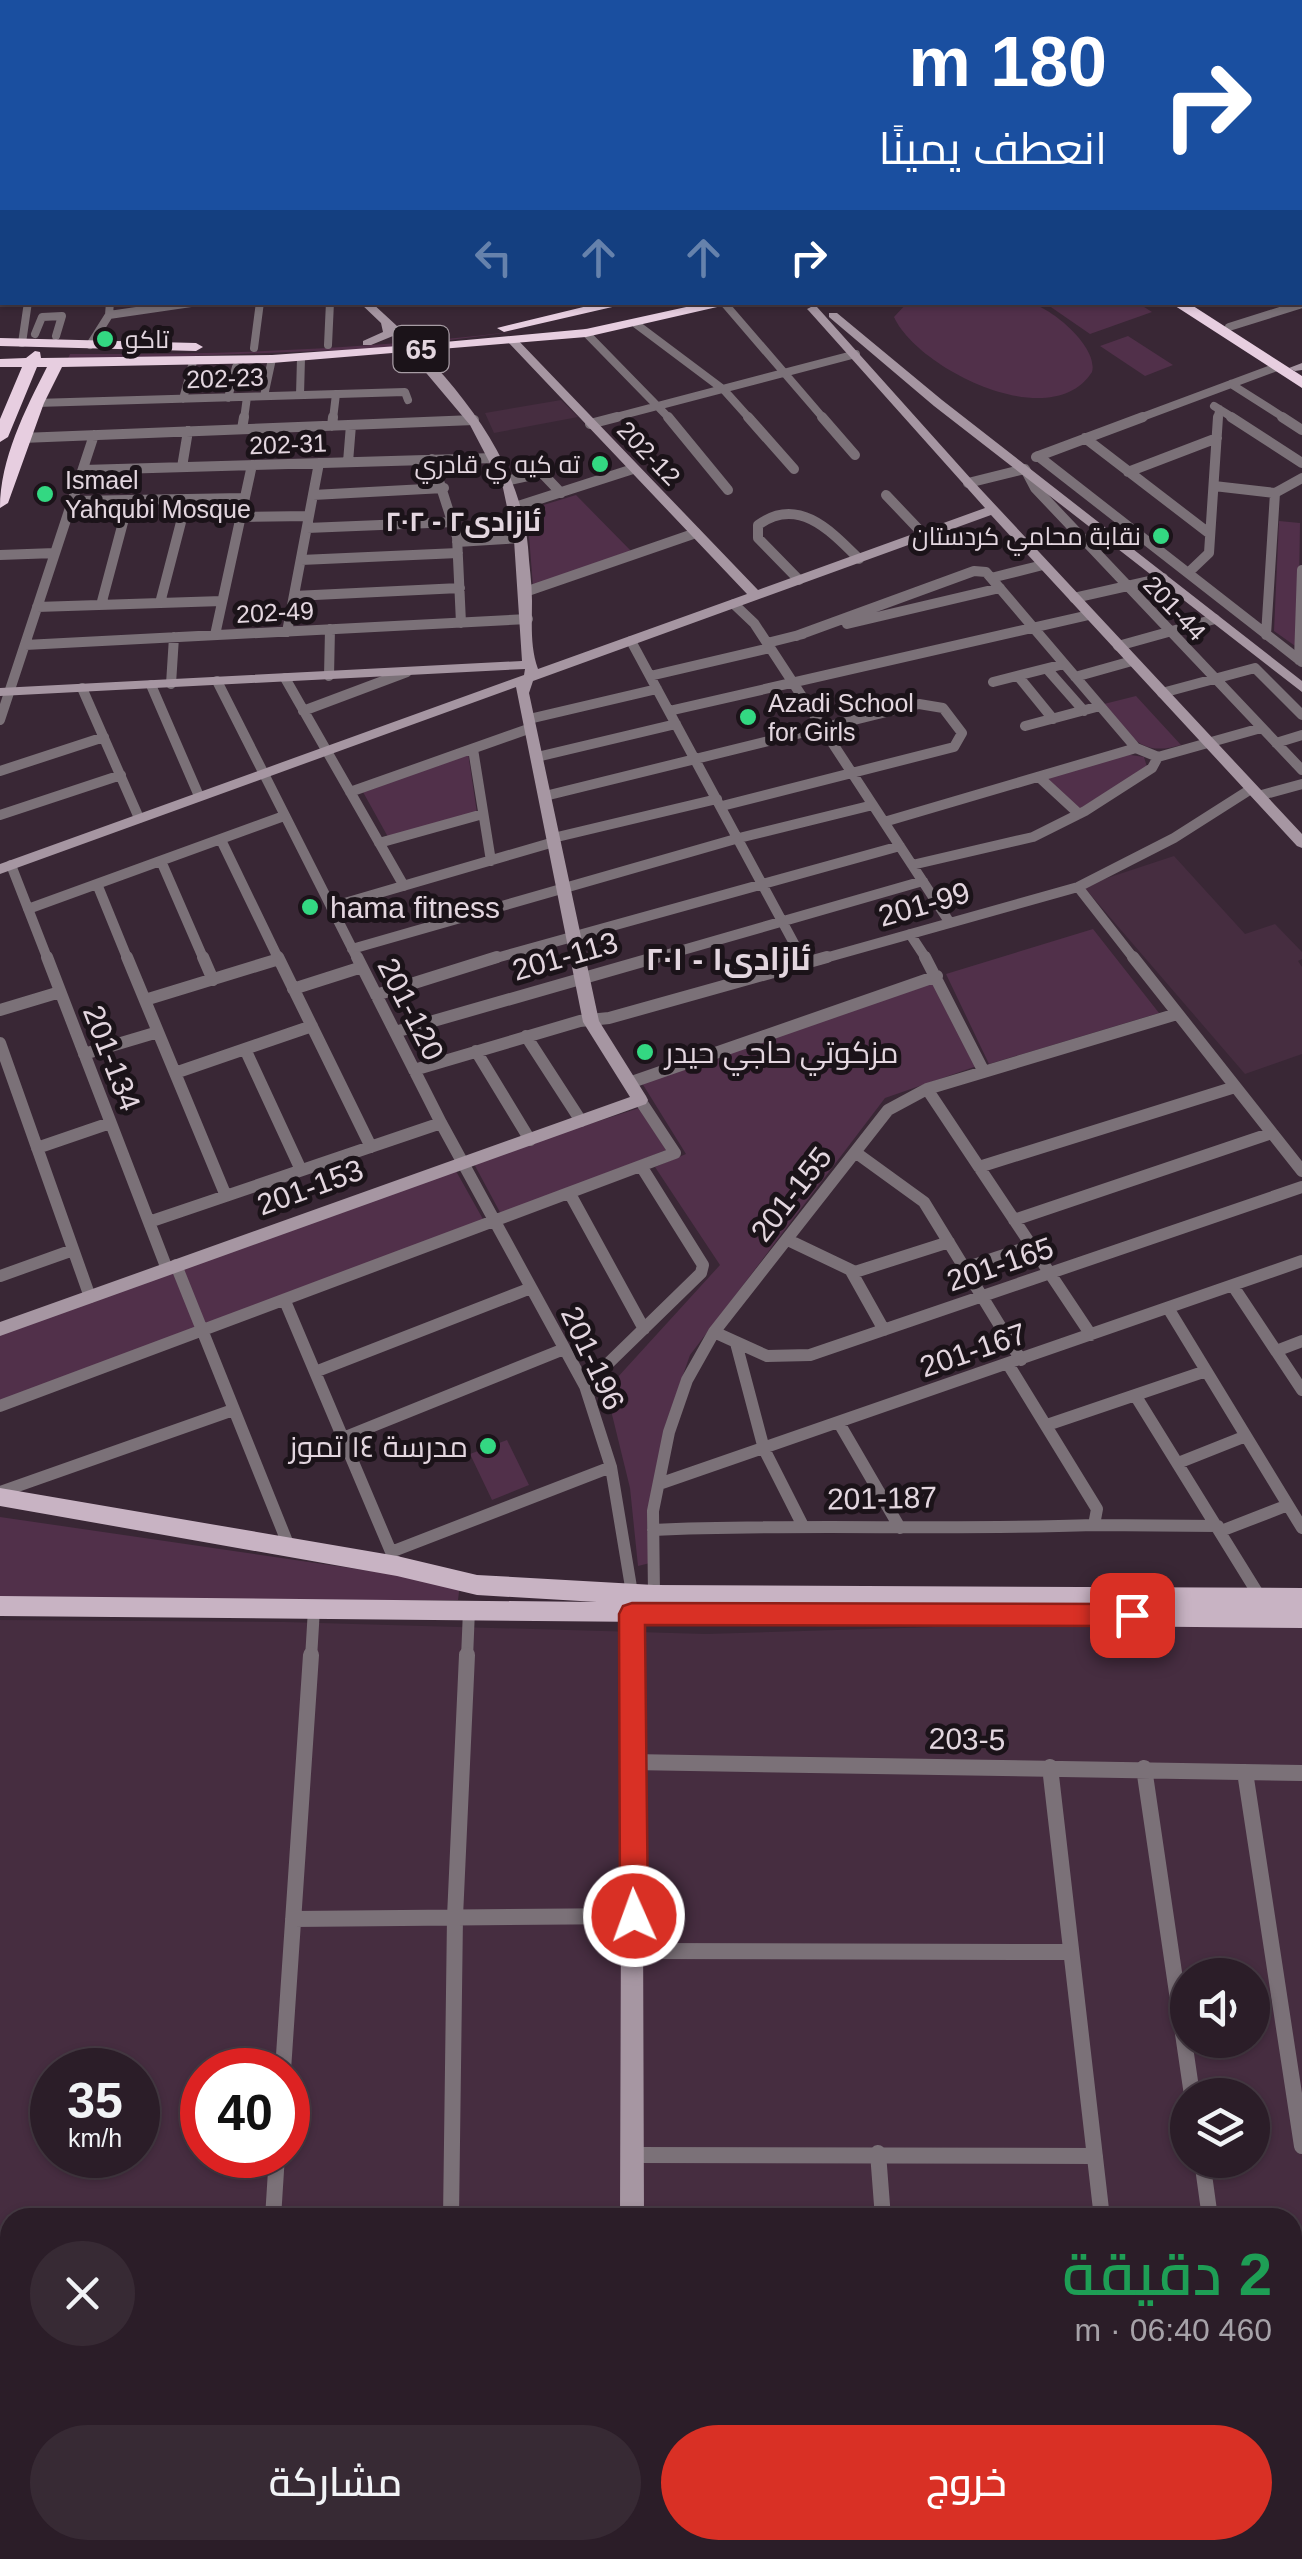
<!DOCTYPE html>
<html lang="ar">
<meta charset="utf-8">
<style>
:root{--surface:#2b1d28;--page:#372a34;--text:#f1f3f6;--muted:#a6a2a8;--line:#473b45;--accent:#d93025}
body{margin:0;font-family:Arial,Cairo,sans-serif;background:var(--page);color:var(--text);direction:rtl;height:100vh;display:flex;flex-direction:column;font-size:38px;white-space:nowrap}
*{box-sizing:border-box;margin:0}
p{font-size:32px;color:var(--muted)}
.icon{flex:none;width:55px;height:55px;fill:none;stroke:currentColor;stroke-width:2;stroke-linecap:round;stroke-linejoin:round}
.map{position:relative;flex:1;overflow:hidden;direction:ltr}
.details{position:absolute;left:0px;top:2208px;width:1302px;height:352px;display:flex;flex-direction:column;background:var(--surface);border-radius:30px 30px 0 0;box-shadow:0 2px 8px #0004,0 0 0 2px var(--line);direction:rtl}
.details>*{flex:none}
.guide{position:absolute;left:0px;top:0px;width:1302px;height:305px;box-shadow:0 2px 8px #0004,0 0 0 2px var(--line);direction:rtl;background:#1a4fa0;color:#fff;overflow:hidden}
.controls{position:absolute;left:1170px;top:1958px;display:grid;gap:20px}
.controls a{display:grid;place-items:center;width:100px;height:100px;border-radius:50%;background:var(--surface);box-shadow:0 2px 8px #0004,0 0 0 2px var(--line);font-size:50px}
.speed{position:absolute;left:30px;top:2048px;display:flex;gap:20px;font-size:50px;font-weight:700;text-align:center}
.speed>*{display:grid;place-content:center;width:130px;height:130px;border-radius:50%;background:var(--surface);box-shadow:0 2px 8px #0004,0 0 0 2px var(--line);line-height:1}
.speed small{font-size:25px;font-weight:400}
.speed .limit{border:15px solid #d22;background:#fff;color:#111}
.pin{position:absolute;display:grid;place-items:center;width:85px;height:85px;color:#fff;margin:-42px;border-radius:20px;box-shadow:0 5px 15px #0006}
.me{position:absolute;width:110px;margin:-55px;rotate:358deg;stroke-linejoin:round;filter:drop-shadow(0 0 8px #0008)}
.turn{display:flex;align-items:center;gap:35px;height:210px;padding:0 30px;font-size:45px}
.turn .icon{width:130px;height:130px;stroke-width:2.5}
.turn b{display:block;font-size:70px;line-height:85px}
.lanes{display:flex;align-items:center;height:95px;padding:0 30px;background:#0003;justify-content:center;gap:50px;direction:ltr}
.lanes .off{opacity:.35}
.round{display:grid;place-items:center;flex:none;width:105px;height:105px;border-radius:52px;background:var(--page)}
.summary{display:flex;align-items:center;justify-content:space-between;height:170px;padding:0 30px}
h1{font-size:60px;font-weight:600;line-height:75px;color:#1e9e55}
.cta{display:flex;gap:20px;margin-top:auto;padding:20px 30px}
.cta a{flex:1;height:115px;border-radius:60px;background:var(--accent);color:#fff;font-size:40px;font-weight:600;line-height:115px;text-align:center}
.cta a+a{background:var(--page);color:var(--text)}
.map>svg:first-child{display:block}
.built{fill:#462d40;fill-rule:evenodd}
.green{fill:#51304a}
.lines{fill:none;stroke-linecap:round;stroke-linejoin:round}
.street-far3{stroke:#7b7178;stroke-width:8}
.street-far2{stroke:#7b7178;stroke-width:10}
.street-far1{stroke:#7b7178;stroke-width:12}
.street{stroke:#7b7178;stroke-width:16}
.secondary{fill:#a696a2;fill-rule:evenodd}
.primary{fill:#c8b3c3;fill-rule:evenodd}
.highway{fill:#e7cee0;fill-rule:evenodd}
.route{fill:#d93025;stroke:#8d1f18;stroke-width:2.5}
.poi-dot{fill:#33d882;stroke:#1b1319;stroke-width:4}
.labels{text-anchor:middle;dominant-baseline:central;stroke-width:10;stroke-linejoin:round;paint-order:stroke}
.far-poi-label{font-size:25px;fill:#e3d6df;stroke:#1b1319;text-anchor:start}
.far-street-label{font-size:25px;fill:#e3d6df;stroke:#1b1319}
.shield{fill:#1b1319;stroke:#a79ca4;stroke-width:2.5}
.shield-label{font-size:28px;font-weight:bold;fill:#e3d6df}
.far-neighbourhood-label{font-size:28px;font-weight:bold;fill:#e3d6df;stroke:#1b1319}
.street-label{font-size:30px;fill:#e3d6df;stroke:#1b1319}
.poi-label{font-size:30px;fill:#e3d6df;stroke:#1b1319;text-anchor:start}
.neighbourhood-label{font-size:32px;font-weight:bold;fill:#e3d6df;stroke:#1b1319}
</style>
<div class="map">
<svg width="1302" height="2559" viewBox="0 0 1302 2559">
<rect width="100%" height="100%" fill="#392735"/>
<path class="built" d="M 561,400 L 578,417 L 494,433 L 485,413 Z
M 1174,856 L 1245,934 L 1275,924 L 1302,952 L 1302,959 L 1298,961 L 1302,967 L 1302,1054 L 1245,1074 L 1083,886 Z
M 1302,1616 L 1302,2559 L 0,2559 L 0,1620 L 285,1622 L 706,1634 ZM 1188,1975 L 1252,1975 L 1252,2040 L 1188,2040 ZM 52,2070 L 138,2070 L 138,2155 L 52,2155 ZM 202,2070 L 288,2070 L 288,2155 L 202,2155 ZM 1188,2095 L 1252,2095 L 1252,2160 L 1188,2160 ZM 10,2218 L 1292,2218 L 1292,2550 L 10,2550 Z"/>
<path class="green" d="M 907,303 C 945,302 990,296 1027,302 C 1050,306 1099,347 1092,372 C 1051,436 917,368 894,317 Z
M 1045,303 L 1138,303 L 1152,312 L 1090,334 Z
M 535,329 L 389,348 L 67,361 L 70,354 C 226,355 380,349 535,329 Z
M 1128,336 L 1173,365 L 1145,376 L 1100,346 Z
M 576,495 L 632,552 L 533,587 L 527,510 Z
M 1279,521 L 1300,523 L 1298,648 L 1274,631 Z
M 1136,696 L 1181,745 C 1138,758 1130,734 1104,704 Z
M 468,753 L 477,813 L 388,837 L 363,792 Z
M 1124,754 L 1144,757 L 1147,767 L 1079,809 L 1046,779 Z
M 1093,929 L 1159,1013 L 989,1064 L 946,974 Z
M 936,977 L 977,1066 L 885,1098 L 690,1355 L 664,1429 L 647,1521 L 650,1563 L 638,1566 L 630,1488 L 606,1390 L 720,1265 L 655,1167 L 686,1154 L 642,1083 Z
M 639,1108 L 666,1150 L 502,1216 L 473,1162 Z
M 456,1171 L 484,1221 L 0,1401 L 0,1333 Z
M 507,1440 L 529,1485 L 492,1500 L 470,1454 Z
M 0,1517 L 460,1584 L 458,1600 L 0,1601 Z"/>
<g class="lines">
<path class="street-far3" d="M 414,0 L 422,2
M 497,0 L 506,2
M 921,0 L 925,2
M 975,0 L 979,2
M 134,2 L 139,0
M 895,2 L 903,0
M 725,304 L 824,419
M 109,315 L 198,302
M 636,324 L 724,390 L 750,419
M 1229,327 L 1302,304
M 586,333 L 670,419
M 35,334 L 42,317 L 62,316 L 56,336
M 22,343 L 28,302
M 90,345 L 109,315 L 110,302
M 328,345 L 330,302
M 254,348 L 260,302
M 1231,384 L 1286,419
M 300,395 L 301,358
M 264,396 L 272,359
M 228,398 L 236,367
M 183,399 L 193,362
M 36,403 L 405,392 L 408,400
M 1214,406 L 1235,419
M 244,419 L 247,397
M 333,419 L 336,394
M 608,419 L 856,354
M 1137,419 L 1277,367
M 1218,419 L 1219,409"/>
<path class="street-far2" d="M 668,417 L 728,490
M 748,417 L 794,469
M 822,417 L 855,455
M 1231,417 L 1302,463
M 1282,417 L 1302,430
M 590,424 L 617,417
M 332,426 L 333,417
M 242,429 L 244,417
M 22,438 L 474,420
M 1085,438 L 1210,534
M 1038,456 L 1302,662
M 1036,457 L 1143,417
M 432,459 L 457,537 L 461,623
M 348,462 L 351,425
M 182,467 L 188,431
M 83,470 L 494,458
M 1128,472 L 1217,438
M 505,481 L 542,473 L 561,493
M 968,483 L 1025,469 L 1035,488 L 1302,770
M 1214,486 L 1275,493
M 1275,493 L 1302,478
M 313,495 L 444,488
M 886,495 L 924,535
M 72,501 L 244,498
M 515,507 L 633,469
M 239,517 L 309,516
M 307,528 L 454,522
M 457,542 L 520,538
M 0,555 L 55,553
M 301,560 L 458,553
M 1188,573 L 1209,553 L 1218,417
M 991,578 L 1043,565
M 799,580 L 758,538 L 758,525 C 798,496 830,530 859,559
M 525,592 L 696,533
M 294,596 L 460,588
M 1074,598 L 1163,578
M 160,603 L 187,499
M 734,604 L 754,623 L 950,923
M 101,605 L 129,500
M 37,607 L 222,601
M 847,624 L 1000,588
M 287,632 L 319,463
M 215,635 L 252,465
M 1266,635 L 1275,493
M 796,636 L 974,571 L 986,572 L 1136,748 L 1158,757
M 631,641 L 803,960
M 767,643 L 803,634
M 25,645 L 528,619
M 1118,646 L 1215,619
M 1299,660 L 1302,570
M 1047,669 L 1084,711
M 329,676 L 330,629
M 650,676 L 770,648
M 1018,676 L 1053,719
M 1075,677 L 1132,661
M 285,678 L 404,886
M 217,681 L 358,960
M 993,682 L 1064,664
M 171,684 L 174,637
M 151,685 L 199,796
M 82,688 L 139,818
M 1162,693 L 1255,668 L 1302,715
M 303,711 L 407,672
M 669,711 L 1089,615
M 529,719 L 657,689
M 0,720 L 94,435
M 1025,726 L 1100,706
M 1276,743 L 1302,735
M 473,749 L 491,861
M 537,757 L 676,724
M 0,771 L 104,737
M 1040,778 L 1079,814
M 350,792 L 531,728
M 545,796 L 919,704 L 943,708 L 962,733 L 954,747 L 722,806
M 1258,796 L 1302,784
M 0,815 L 121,775
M 884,822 L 1136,748
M 553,838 L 717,799
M 221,840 L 279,960
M 379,843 L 483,814
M 161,861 L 204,960
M 11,865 L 48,960
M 912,865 L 1033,837 L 1085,811 L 1152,768 L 1158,757 L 1261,728
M 97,884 L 128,960
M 1078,887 L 1135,960
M 331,907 L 554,842
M 28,909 L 284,816
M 910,934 L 927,960
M 352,949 L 739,838 L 873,805
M 489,960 L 900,846
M 648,960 L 923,881
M 818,960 L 1078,887 L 1174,838 L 1251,789"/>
<path class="street-far1" d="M 47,957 L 167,1269
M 127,957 L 226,1196
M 203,957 L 213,980
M 278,957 L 371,1147
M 357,957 L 441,1123 L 585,1386 L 611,1467 L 632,1593
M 801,957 L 805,964
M 925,957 L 984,1072
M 1133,957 L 1302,1171
M 293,989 L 362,967
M 376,995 L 497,957
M 145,1000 L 279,959
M 0,1010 L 60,992
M 395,1032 L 657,957
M 526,1036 L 581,1121
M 0,1043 L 90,1297
M 245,1049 L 301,1170
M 476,1051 L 530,1140
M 84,1054 L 158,1032
M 414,1070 L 580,1021 L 609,1018 L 827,957
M 175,1073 L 312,1026
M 629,1083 L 937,976
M 927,1089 L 1091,1335
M 37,1148 L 110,1123
M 855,1152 L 924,1202 L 1021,1360
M 979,1167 L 1235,1087
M 570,1194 L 644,1329
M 1014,1220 L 1272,1133
M 149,1222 L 441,1123
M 788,1240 L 855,1272 L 949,1242
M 176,1265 L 290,1549
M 965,1268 L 1031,1246
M 851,1271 L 884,1330
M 0,1276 L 73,1250
M 1233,1286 L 1302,1390
M 285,1301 L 397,1566
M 1168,1308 L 1302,1528
M 714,1332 L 767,1356 L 810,1355 L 1302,1187
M 736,1343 L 764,1449 L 803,1526
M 1276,1351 L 1302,1341
M 315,1372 L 531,1288
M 585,1386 L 701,1273 L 703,1265 L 641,1166
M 1135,1395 L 1260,1597
M 0,1406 L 675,1153 L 640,1100
M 839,1423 L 900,1528
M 1047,1425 L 1206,1371
M 343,1438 L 564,1349
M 1178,1463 L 1246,1436
M 659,1484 L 1302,1261
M 0,1492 L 233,1410
M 1094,1525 L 1218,1526
M 653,1530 C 800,1523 947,1531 1094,1525 L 1097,1509 L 1008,1364
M 1221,1531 L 1288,1505
M 391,1552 L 611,1467
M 654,1595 L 653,1511 L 669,1432 L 687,1380 L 714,1332 L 888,1110 L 927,1089 L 1177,1014
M 311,1658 L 314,1609
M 467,1658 L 469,1610"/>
<path class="street" d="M 631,1762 L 1302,1773
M 1050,1767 L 1102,2218
M 1144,1768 L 1192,2095
M 1245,1772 L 1302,2146
M 293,1919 L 634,1916
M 635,1951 L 1070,1952
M 283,2070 L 311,1655
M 878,2153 L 883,2218
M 632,2155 L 1095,2156
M 1202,2160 L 1210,2218
M 273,2218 L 277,2155
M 451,2218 L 455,1917 L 467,1655
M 1292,2323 L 1302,2317
M 250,2550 L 250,2559
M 912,2550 L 912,2559
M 1142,2550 L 1143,2559"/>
<path class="secondary" d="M 1122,0 L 1144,0 L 1146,2 L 1126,2 Z
M 0,143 L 2,143 L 2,150 L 0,151 Z
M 0,222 L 2,222 L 2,228 L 0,228 Z
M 359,302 L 371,302 L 397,326 L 432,337 L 426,340 L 394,332 L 393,336 L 371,345 L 363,345 L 363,341 L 383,332 L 381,323 Z
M 813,306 L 817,307 L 972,480 L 1302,834 L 1302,848 L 1297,846 L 991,515 L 533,681 L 529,693 L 599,1021 L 646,1096 L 648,1100 L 646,1104 L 0,1336 L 0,1322 L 630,1097 L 583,1022 L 516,687 L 0,874 L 0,864 L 524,675 L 525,669 L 0,696 L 0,688 L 522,661 L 514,540 L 503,488 L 470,425 L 406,349 L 412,346 C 425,353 435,366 445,377 C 487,426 522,482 528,547 C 529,565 532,583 532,601 C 532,624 530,647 538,669 L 747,594 L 507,341 L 507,337 L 515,337 L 758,590 L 985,508 L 809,311 L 807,309 Z
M 829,313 L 837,313 L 942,400 L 1302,681 L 1302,692 L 934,406 L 829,317 Z
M 1302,363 L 1302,370 L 1295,371 L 1289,368 Z
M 632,1605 L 639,1608 L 642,1614 L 644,2218 L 620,2218 L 622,1614 L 625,1608 Z
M 617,2550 L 643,2550 L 643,2559 L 617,2559 Z"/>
<path class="primary" d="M 299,0 L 317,0 L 318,2 L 301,2 Z
M 674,0 L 697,0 L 698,2 L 676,2 Z
M 702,0 L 715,0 L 716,2 L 704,2 Z
M 0,1488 L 397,1556 L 477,1575 L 654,1585 L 1302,1588 L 1302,1608 L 1260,1608 L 1302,1608 L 1302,1628 L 0,1616 L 0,1596 L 597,1602 L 477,1595 L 397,1576 L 0,1506 Z"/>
<path class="highway" d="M 1300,27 L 1302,27 L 1302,35 L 1300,35 Z
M 1302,43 L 1302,52 L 1300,53 L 1300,44 Z
M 1302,70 L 1302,78 L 1300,79 L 1300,71 Z
M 604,302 L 634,302 L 504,332 L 497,328 Z
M 709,302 L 739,302 L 586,337 L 272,363 L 62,367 L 44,403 L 8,503 L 0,508 C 0,459 25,410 47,367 L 37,367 L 8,437 L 0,442 L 0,419 L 22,367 L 0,367 L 0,359 L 26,358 L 35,351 L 40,352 L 41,358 L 272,355 L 412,345 L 586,329 Z
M 1169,302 L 1187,302 L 1302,376 L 1302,388 Z
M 0,338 L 196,343 L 203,347 L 196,351 L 0,346 Z"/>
</g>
<path class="route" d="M 632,1603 L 1132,1604 L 1141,1607 L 1145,1615 L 1141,1623 L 1132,1626 L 645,1625 L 648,1916 L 644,1925 L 634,1929 L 624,1925 L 620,1916 L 619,1614 L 623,1606 Z"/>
<g class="poi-dot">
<circle cx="105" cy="339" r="10"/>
<circle cx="600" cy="464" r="10"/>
<circle cx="45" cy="494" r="10"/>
<circle cx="1161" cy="536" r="10"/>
<circle cx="748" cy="717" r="10"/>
<circle cx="310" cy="907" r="10"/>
<circle cx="645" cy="1052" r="10"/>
<circle cx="488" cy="1446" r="10"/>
</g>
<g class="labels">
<g class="far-poi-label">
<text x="125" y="339">تاكو</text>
<text x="580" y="464" text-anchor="end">ته كيه ي قادري</text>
<text x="65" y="480">Ismael<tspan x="65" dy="29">Yahqubi Mosque</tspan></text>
<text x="1141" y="536" text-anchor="end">نقابة محامي كردستان</text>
<text x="768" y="703">Azadi School<tspan x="768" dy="29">for Girls</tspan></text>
</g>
<g class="far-street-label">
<text transform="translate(225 378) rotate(-2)">202-23</text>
<text transform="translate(288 444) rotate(-2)">202-31</text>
<text transform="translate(649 453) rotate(46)">202-12</text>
<text transform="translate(1175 608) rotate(47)">201-44</text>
<text transform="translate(275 612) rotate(-3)">202-49</text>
</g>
<rect class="shield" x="393.5" y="326" width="55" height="46" rx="8"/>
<g class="shield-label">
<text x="421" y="349">65</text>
</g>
<g class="far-neighbourhood-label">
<text x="463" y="521">ئازادی٢ - ٢٠٢</text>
</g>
<g class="street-label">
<text transform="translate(924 904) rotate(-16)">201-99</text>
<text transform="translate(565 956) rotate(-16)">201-113</text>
<text transform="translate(411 1009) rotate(63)">201-120</text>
<text transform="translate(112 1058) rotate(69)">201-134</text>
<text transform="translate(310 1187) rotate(-20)">201-153</text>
<text transform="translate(791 1194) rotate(-52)">201-155</text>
<text transform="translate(1000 1264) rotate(-19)">201-165</text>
<text transform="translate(973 1350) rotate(-19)">201-167</text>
<text transform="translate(593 1358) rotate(65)">201-196</text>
<text transform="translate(882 1498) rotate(-1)">201-187</text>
<text transform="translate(967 1739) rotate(1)">203-5</text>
</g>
<g class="poi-label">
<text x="330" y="907">hama fitness</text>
<text x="665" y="1052">مزكوتي حاجي حيدر</text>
<text x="468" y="1446" text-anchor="end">مدرسة ١٤ تموز</text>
</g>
<g class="neighbourhood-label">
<text x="728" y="959">ئازادی١ - ٢٠١</text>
</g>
</g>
</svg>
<div class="controls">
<a><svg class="icon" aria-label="sound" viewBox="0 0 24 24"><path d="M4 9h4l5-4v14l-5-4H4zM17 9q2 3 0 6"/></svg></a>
<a><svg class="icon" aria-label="layers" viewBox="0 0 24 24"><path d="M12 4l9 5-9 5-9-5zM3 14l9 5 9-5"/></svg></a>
</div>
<div class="speed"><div>35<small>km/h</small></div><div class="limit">40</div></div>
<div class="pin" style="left:1132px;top:1615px;background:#d93025"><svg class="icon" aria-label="arrive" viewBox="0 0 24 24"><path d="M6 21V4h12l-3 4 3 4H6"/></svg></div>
<svg class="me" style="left:634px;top:1916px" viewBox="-20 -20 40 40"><circle r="17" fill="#d93025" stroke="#fff" stroke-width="3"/><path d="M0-11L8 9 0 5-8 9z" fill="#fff"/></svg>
<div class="guide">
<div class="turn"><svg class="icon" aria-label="right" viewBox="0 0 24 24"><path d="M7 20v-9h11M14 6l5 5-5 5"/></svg><div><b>180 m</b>انعطف يمينًا</div></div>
<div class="lanes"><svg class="icon off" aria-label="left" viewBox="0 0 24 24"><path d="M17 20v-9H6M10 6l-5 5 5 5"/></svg><svg class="icon off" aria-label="ahead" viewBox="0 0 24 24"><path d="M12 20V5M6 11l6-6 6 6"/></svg><svg class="icon off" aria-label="ahead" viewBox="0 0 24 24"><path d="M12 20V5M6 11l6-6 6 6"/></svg><svg class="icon" aria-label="right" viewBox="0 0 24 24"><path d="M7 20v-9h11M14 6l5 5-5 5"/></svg></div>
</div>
<section class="details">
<div class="summary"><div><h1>2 دقيقة</h1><p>460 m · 06:40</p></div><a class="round"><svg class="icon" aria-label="close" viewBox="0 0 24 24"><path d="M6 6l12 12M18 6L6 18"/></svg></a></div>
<div class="cta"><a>خروج</a><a>مشاركة</a></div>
</section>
</div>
